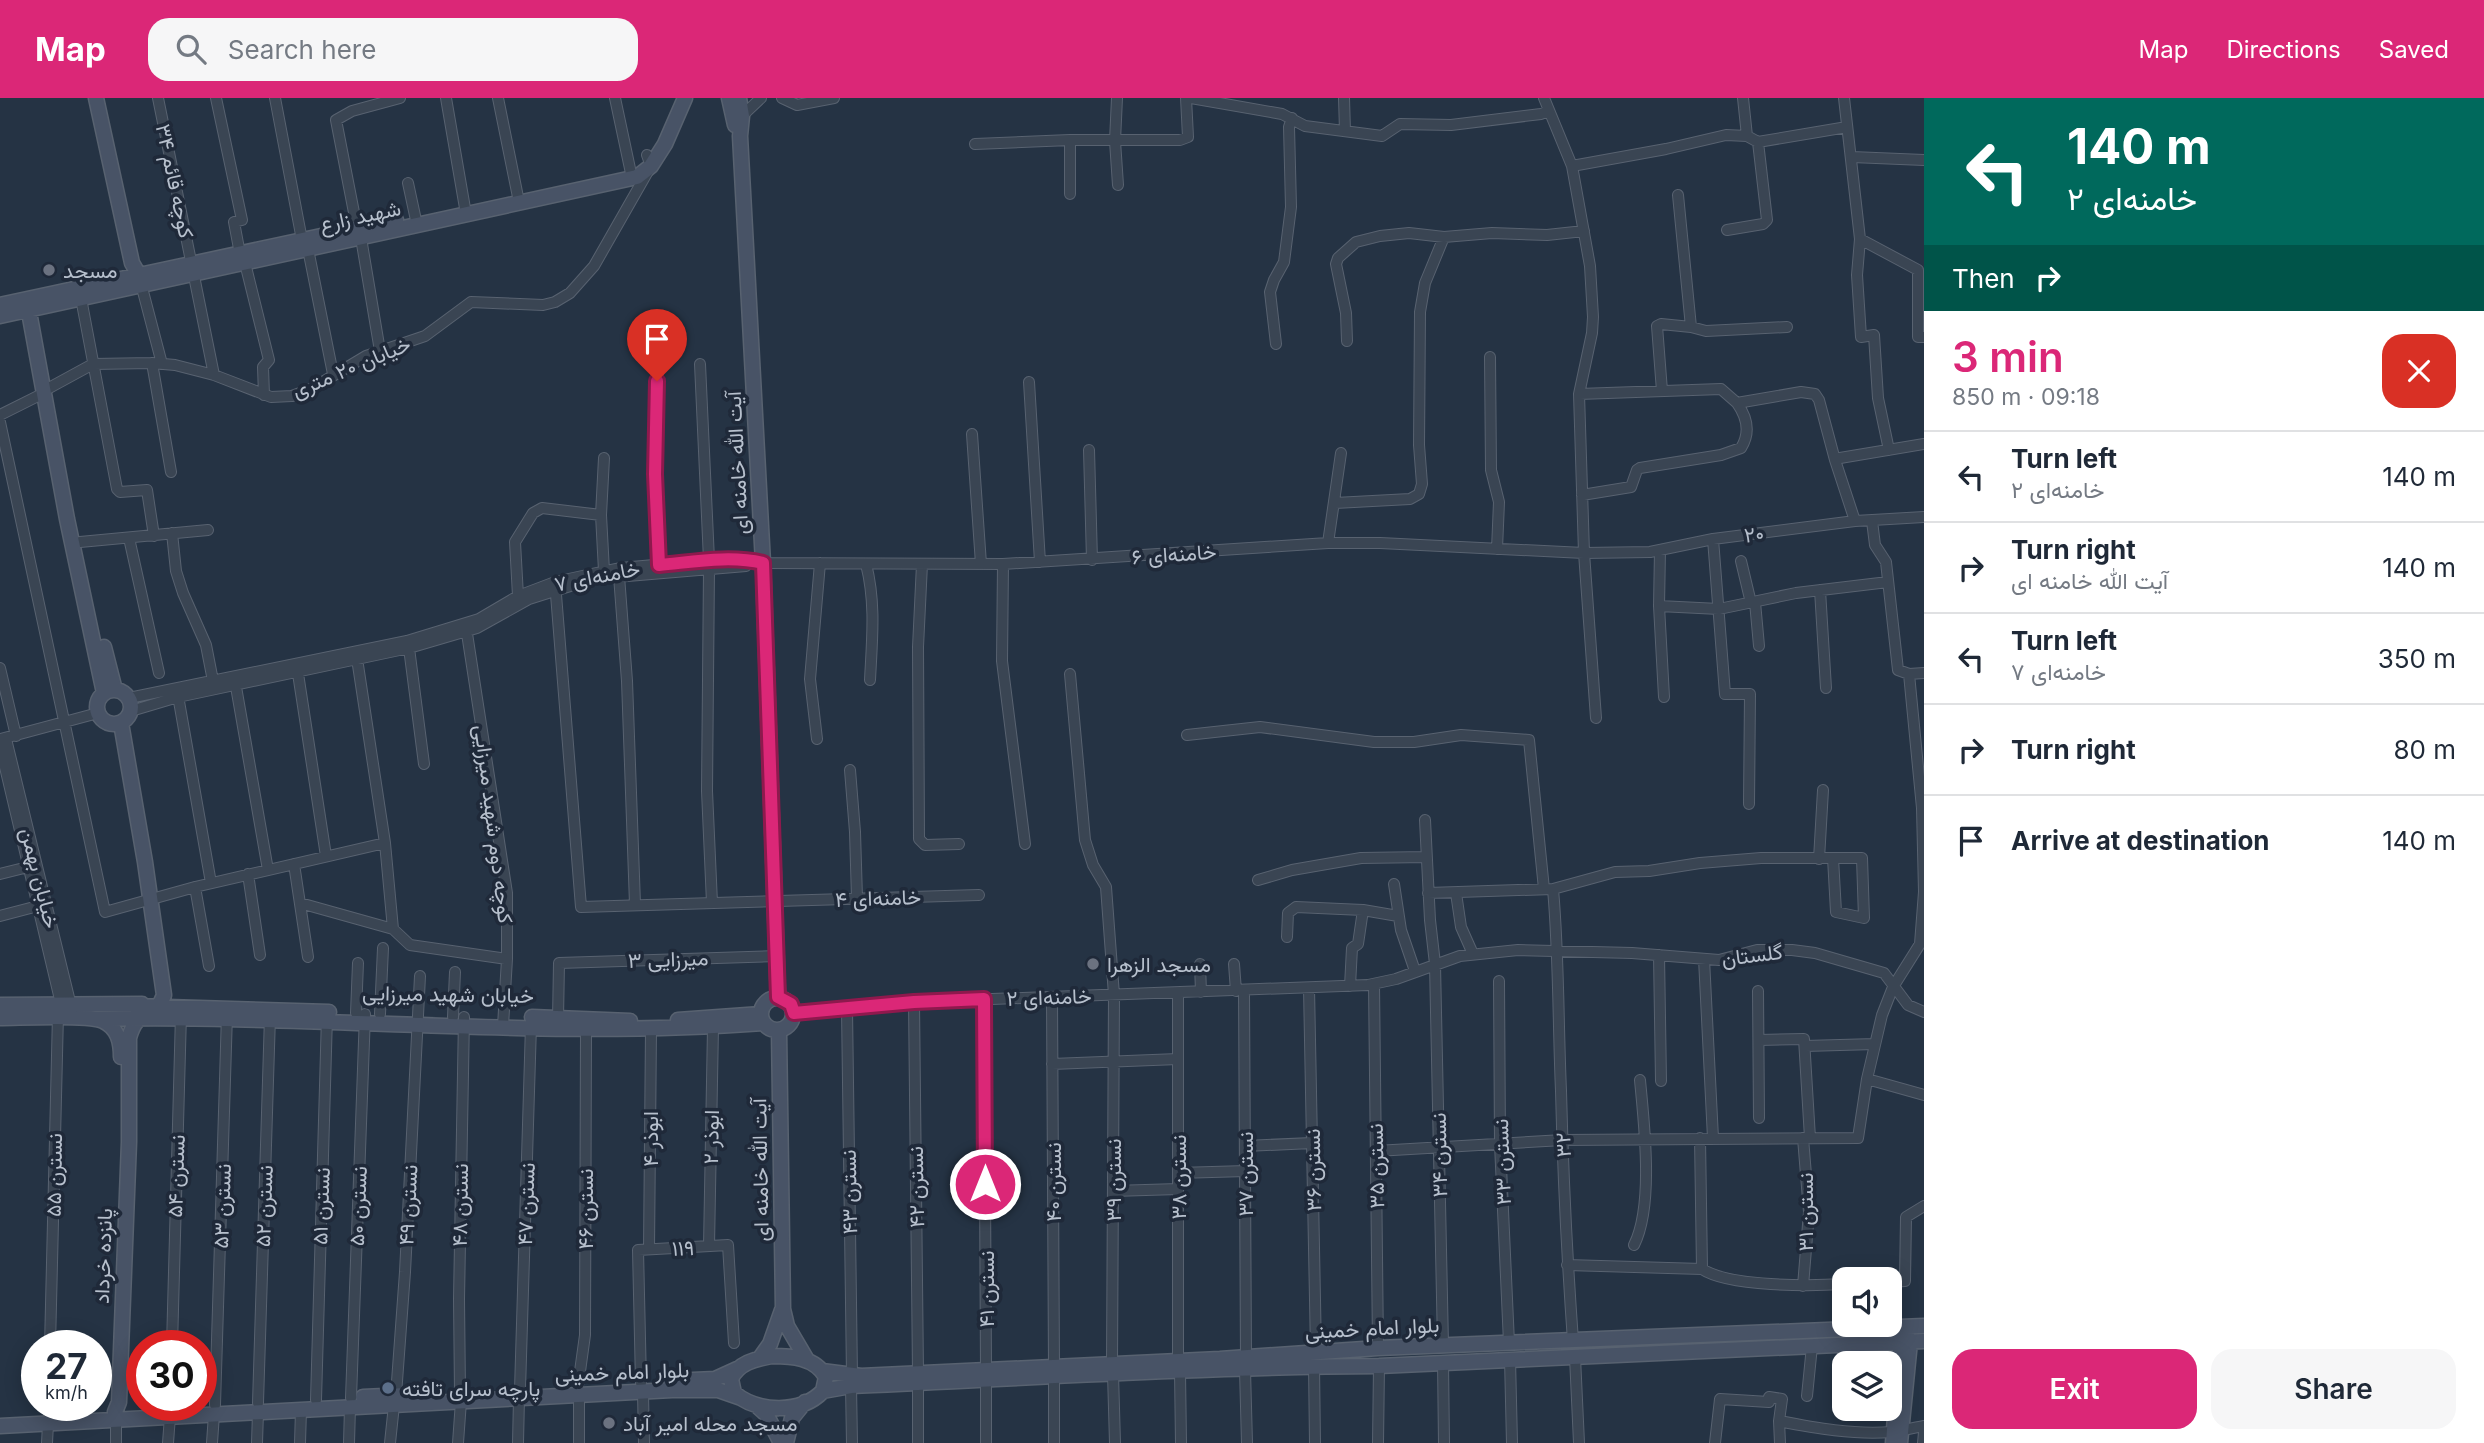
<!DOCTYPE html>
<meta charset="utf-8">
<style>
:root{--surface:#fff;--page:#f6f6f7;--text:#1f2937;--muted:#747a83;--line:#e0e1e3;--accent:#db2777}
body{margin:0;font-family:Inter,Vazirmatn,sans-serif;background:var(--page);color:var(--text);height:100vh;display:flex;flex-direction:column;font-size:26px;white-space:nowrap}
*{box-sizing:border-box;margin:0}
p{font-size:23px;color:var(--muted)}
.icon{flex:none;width:38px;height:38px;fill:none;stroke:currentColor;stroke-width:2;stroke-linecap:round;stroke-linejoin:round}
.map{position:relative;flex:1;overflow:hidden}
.details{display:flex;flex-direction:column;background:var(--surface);width:560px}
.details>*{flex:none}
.top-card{background:#00695c;color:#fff;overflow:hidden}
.controls{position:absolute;left:1832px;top:1169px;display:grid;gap:14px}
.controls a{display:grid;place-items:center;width:70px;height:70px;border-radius:14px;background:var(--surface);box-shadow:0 4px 18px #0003;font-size:35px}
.speed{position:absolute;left:21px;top:1232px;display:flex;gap:14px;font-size:35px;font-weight:700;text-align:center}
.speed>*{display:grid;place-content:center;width:91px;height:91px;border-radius:50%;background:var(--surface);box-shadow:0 4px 18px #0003;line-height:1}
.speed small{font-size:18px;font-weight:400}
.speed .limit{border:10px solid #d22;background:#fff;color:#111}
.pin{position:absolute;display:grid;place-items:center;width:60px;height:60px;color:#fff;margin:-72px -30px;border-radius:50% 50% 50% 0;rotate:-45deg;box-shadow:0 0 7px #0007}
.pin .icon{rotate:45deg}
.me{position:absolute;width:77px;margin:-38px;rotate:0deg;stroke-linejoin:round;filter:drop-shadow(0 0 5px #0008)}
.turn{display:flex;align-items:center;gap:24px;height:147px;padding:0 28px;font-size:32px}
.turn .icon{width:91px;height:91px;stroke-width:2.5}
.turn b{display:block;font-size:49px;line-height:60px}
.then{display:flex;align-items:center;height:66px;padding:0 28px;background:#0003;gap:14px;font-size:26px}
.round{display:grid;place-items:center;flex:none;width:74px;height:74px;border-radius:21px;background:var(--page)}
.overview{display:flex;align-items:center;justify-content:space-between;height:119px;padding:0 28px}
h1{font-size:42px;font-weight:600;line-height:52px;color:var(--accent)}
.primary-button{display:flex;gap:14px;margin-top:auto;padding:14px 28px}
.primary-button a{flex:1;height:80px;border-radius:21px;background:var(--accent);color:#fff;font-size:28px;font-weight:600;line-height:80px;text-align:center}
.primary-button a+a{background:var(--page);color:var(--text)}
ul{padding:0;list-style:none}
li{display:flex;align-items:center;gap:21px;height:91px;padding:0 28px;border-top:2px solid var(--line)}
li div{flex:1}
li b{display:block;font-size:26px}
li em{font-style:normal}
header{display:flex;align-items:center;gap:42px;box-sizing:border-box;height:98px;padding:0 35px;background:var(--accent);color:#fff}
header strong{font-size:33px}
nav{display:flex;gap:38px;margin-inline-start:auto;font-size:24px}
.search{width:490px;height:63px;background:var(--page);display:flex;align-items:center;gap:18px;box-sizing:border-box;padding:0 24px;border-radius:21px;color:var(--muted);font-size:26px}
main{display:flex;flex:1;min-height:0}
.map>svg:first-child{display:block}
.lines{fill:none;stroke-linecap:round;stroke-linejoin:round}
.street-casing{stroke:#586270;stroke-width:12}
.secondary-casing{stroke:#586270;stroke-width:17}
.street{stroke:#3a4553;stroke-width:10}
.secondary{stroke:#485366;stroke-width:14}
.route-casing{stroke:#8e194d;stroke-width:18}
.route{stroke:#db2777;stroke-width:12}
.worship-dot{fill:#6b7280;stroke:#1f2939;stroke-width:2.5}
.service-dot{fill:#5c6f8a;stroke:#1f2939;stroke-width:2.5}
.labels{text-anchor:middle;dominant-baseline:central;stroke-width:7;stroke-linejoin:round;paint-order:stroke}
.street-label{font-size:21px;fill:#b7c0cd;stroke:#1f2939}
.poi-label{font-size:21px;fill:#b7c0cd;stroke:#1f2939;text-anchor:start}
</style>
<header>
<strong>Map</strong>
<div class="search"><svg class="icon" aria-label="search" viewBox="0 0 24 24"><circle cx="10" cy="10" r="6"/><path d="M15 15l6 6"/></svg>Search here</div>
<nav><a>Map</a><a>Directions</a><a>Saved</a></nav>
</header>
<main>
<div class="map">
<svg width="1924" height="1345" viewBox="0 0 1924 1345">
<rect width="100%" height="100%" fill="#253344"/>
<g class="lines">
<g class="street-casing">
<path id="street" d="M 158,0 L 214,277
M 216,0 L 242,122 L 234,124 L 240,156 L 245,165 L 269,262 L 263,269 L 264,297
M 275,0 L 302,142 L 308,151 L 333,276
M 446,0 L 466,116
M 498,0 L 519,104
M 615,0 L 632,80
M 782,0 L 797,7 L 834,0
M 1117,0 L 1115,43 L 1118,87
M 1191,0 L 1282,16 L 1305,28 L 1382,38 L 1400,26 L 1451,27 L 1541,16 L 1548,13
M 1344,0 L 1345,33
M 1544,0 L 1572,68 L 1590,168 L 1593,219 L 1592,235 L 1579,296 L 1584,455 L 1596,620
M 1743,0 L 1747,38
M 1844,0 L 1860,141 L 1857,177 L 1861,239 L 1874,237 L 1878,300 L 1889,352
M 742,18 L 761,0
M 1070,42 L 1070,96
M 975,46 L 1070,42 L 1180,42 L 1188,39 L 1186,0
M 1852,59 L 1924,62
M 1572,68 L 1666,51 L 1726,37 L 1747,38 L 1758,44 L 1847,29
M 408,85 L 417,127
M 1678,97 L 1691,229
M 1727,132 L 1763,126 L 1767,122 L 1758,44
M 1860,141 L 1918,172 L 1918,239 L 1924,239
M 140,182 L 162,266
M 80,195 L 117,391 L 120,394 L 147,392 L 154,438
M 659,230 L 655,376 L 659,467
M 1347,243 L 1346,215 L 1336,166 L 1338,160 L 1356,144 L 1380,138 L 1409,135 L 1444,139 L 1492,135 L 1547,137 L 1584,133
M 1276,246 L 1270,194 L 1274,182 L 1284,164 L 1291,109 L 1289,29 L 1292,20
M 380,253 L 361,140 L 357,130 L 336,22 L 352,13 L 400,0
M 1490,259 L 1491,372 L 1499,404 L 1497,451
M 152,265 L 171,374
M 700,266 L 709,462
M 1029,284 L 1040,464
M 49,290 L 93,266 L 152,265 L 175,267 L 214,277 L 271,299 L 292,298 L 311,291 L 366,258 L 425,238 L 471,204 L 543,207 L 555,204 L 570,195 L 594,168 L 651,68 L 647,57
M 1662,293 L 1657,228 L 1661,226 L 1691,229 L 1706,233 L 1787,229
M 1579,296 L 1721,291 L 1737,305 L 1801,294 L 1815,296 L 1819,302 L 1835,362 L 1855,423
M 0,317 L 44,295
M 0,324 L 105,814 L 195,789 L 385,745 L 356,554
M 972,336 L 981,466
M 1089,352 L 1092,462
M 604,360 L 601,417 L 604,473
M 1840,360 L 1924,346
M 1582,397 L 1631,389 L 1637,372 L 1640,370 L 1721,357 L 1741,350 C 1751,334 1747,319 1737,305
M 1335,405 L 1410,401 L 1419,396 L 1422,386 L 1419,347 L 1420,214 L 1425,185 L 1444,139
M 1872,423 L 1875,447 L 1886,464 L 1898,572 L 1909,576 L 1924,575
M 172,435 L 176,473 L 183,495 L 206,547 L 213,583
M 129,440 L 159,575
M 1713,441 L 1725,596 L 1750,596 L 1749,706
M 80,444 L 208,432
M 1328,445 L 1341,355
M 1660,452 L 1659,508 L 1664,599
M 1741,463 L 1751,505
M 866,466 C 876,505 872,542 870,582
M 922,466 L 918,549 L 919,741 L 925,747 L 959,746
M 1003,466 L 1002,563 L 1025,746
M 709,471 L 707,693 L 712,805
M 619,478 L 627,583 L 635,806
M 604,480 L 746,468
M 555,484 L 581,809 L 979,797
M 1820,492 L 1826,590
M 520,503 L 518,498 L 515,444 L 533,415 L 542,410 L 601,417
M 1755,504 L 1759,548
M 1659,508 L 1719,511 L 1796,495 L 1888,484
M 466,529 L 507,795 L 507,861 L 503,928
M 409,550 L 424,666
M 297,569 L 326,758
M 0,570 L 16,638
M 1070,576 L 1085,742 L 1093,767 L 1106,789 L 1114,897 L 1112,1266
M 235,583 L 268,772
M 177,592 L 211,785
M 129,600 L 407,543 L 479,521 L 518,498 L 555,484 L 587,477 L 621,470 L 709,462 L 750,462 L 763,465 L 1003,466 L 1328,445 L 1380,445 L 1584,455 L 1650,454 L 1713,441 L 1855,423 L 1924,419
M 131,613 L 178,599 L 409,550 L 477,530 L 529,501 L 583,484
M 1187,637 L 1260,629 L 1374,644 L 1414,644 L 1461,637 L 1529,642 L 1544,791
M 1,641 L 98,615
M 6,641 L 72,912
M 817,641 L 810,581 L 820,465
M 0,648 L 62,910
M 850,672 L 855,734 L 857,800
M 1425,722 L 1430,822 L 1435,866 L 1443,1247
M 385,745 L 393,831
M 1819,761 L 1823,692
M 294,766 L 308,859
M 0,776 L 28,769
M 248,776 L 260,857
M 1258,782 L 1292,772 L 1361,760 L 1426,759
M 1394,786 L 1401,832 L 1415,873
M 195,789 L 209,868
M 1553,791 L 1615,774 L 1649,773 L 1700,765 L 1761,760 L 1862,760 L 1864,820 L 1836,814 L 1833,760
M 1428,795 L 1553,791 C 1559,858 1558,925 1561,993 C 1563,1076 1567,1159 1573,1243
M 1456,795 L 1461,829 L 1473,856
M 300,805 L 393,831 L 410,847 L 507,861
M 0,818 L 38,808
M 1287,839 L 1288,815 L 1296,809 L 1363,812 L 1398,818
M 1659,857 L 1661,983
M 1704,861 L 1713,1040
M 1200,866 L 1201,894
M 1234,866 L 1236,893
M 1499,883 L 1500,1046 L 1509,1245
M 1374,886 L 1378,1250
M 1350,888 L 1352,850 L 1358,846 L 1363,812
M 1309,890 L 1316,1254
M 1244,893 L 1246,1260
M 1758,893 L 1759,1020
M 1052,899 L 1054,1269
M 984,901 L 986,1271
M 914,904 L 918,1275
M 847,911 L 852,1278
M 356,915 L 358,865
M 794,915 L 914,904 L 1368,887 L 1396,881 L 1460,858 L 1518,852 L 1632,855 L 1719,862 L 1757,852 L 1792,852 L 1815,855 L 1884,875 L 1908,907 L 1924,914
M 380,916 L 383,850
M 453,919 L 455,874
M 558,921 L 559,865 L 776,858
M 1759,942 L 1804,941 L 1810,1040
M 1805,948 L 1875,946
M 1052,966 L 1178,961
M 1867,981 L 1924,997
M 1700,1040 L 1702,1171 C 1729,1189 1811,1188 1844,1186
M 1245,1048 L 1312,1045
M 1376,1053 L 1563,1042 L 1858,1040 L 1867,981 L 1882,917 L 1893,889 L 1920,846 L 1924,794 L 1922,710 L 1909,576
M 1178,1075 L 1246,1073
M 1113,1093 L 1178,1091
M 1634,1147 C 1654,1107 1644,1026 1640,982
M 709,1148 L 713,929
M 649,1151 L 651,931
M 1567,1167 L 1702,1171
M 1890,1184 L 1905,1183 L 1906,1119 L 1924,1108
M 1803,1188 L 1809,1114 L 1803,1040
M 50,1248 L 58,916
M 172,1248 L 181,916
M 1575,1259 L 1579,1345
M 1510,1261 L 1512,1345
M 1178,1263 L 1178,895
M 1443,1264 L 1444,1345
M 1314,1268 L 1315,1345
M 1245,1272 L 1247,1345
M 1180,1274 L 1181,1345
M 1113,1276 L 1115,1345
M 1054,1279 L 1054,1345
M 641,1285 L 638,1152 L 728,1147 L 734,1245
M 918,1285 L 918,1345
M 578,1288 L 585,1237 L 586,932
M 851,1288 L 852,1345
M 520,1292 L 531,927
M 643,1294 L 644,1345
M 460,1295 L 459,1201 L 464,919
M 396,1297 L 405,1174 L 420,878
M 579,1297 L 579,1345
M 1807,1298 L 1812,1248
M 1769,1299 L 1782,1301 L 1779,1323 L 1780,1345
M 351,1300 L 365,916
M 316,1302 L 327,918
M 258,1305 L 270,918
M 215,1307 L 227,916
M 170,1310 L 170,1307
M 49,1316 L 49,1307
M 1779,1323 C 1815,1330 1854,1337 1891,1334 C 1901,1333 1913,1330 1924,1328
M 47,1345 L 48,1326
M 116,1345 L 116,1321
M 168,1345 L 170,1318
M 212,1345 L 214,1316
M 257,1345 L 258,1314
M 300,1345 L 301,1312
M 349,1345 L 350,1309
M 390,1345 L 394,1307
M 458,1345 L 461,1303
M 518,1345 L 519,1300
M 986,1345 L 986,1283
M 1378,1345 L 1379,1268
M 1715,1345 L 1720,1301 L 1769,1304
M 1923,1345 L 1924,1334"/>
</g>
<g class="secondary-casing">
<path id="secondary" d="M 96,0 L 132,165 L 139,177
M 729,0 L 735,27
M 739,0 L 742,18 L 740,38 L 763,465 L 778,899
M 27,203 L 67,421 L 104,595
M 0,207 L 396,122
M 0,218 L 637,79 L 651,68 L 665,46 L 685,0
M 104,549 L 115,592
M97 609a17 17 0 1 1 34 0a17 17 0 1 1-34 0Z
M761 916a16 16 0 1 1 32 0a16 16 0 1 1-32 0Z
M 0,907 L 142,906
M 135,908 L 329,914
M 532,919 L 630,923
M 0,920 C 21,920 87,916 103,923 C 118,930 121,944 121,959
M 95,921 C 318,916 541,942 764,925
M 678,922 L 761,916
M 779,932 L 783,1211 L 787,1228 L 807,1262
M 772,1258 C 791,1258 815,1259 826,1279 L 823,1293 C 801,1316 758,1315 734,1295 L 731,1281 C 738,1265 755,1261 772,1258 Z
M 760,1260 L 770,1246 L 782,1212
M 822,1273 L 861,1278 L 1220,1261 L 1378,1250 L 1924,1228
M 671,1283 L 715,1281 L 737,1271
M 823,1293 L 851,1288 C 1027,1280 1203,1269 1379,1268 L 1924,1243
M 363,1299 L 427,1296
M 756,1307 L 766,1316 L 781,1345
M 115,1314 L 119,1304 L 129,1044 L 129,940 C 138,907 155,923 164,897 L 145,764 L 121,625
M 0,1328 L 672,1292 L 718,1292 L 741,1300
M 786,1345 L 792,1320 L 805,1304
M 1893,1345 L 1901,1238
M 1900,1345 L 1910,1244 L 1907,1238"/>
</g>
<use href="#street" class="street"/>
<use href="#secondary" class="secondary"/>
</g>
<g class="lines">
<g class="route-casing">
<path id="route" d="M 657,283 L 655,376 L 659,467 C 693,464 730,457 763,465 L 778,899 L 791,906 L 794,915 L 914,904 L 984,901 L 985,1086"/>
</g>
<use href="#route" class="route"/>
</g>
<g class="worship-dot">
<circle cx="49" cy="172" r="7"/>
<circle cx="1093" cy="866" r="7"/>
<circle cx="609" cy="1325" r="7"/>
</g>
<circle class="service-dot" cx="388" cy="1290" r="7"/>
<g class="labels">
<g class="street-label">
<text transform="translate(175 83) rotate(78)">کوچه قائم ۳۴</text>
<text transform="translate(360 118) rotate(-12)">شهید زارع</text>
<text transform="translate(351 269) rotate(-23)">خیابان ۲۰ متری</text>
<text transform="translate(737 365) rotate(-93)">آیت الله خامنه ای</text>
<text transform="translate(1754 436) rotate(-7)">۲۰</text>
<text transform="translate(1174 456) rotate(-4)">خامنه‌ای ۶</text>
<text transform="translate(597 478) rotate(-11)">خامنه‌ای ۷</text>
<text transform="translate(494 726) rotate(83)">کوچه دوم شهید میرزایی</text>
<text transform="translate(40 780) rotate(76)">خیابان بهمن</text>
<text transform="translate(878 800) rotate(-2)">خامنه‌ای ۴</text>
<text transform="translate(1752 857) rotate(-7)">گلستان</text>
<text transform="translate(668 861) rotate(-2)">میرزایی ۳</text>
<text transform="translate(448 896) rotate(1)">خیابان شهید میرزایی</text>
<text transform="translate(1049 899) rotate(-2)">خامنه‌ای ۲</text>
<text transform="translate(711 1039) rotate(-89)">ابوذر ۲</text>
<text transform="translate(650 1041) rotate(-90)">ابوذر ۴</text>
<text transform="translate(1563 1047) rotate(-92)">۳۲</text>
<text transform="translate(1439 1057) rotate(-91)">نسترن ۳۴</text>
<text transform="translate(1502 1064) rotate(-92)">نسترن ۳۳</text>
<text transform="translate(1376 1068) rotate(-91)">نسترن ۳۵</text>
<text transform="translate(760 1072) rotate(-91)">آیت الله خامنه ای</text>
<text transform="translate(1313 1072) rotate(-91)">نسترن ۳۶</text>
<text transform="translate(1245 1076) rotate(-90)">نسترن ۳۷</text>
<text transform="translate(54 1077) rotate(-89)">نسترن ۵۵</text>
<text transform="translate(176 1078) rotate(-88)">نسترن ۵۴</text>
<text transform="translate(1178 1079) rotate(-90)">نسترن ۳۸</text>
<text transform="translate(1113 1082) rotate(-90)">نسترن ۳۹</text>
<text transform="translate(1053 1084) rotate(-90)">نسترن ۴۰</text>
<text transform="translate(916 1089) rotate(-91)">نسترن ۴۲</text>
<text transform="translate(849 1094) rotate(-91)">نسترن ۴۳</text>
<text transform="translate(526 1106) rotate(-88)">نسترن ۴۷</text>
<text transform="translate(408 1107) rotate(-87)">نسترن ۴۹</text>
<text transform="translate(460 1107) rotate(-89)">نسترن ۴۸</text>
<text transform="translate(222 1108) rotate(-88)">نسترن ۵۳</text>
<text transform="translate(264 1108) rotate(-88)">نسترن ۵۲</text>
<text transform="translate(321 1108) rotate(-88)">نسترن ۵۱</text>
<text transform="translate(358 1108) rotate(-88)">نسترن ۵۰</text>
<text transform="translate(585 1111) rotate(-90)">نسترن ۴۶</text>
<text transform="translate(1805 1114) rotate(-90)">نسترن ۳۱</text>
<text transform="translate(683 1150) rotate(-3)">۱۱۹</text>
<text transform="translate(103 1158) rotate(-88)">پانزده خرداد</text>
<text transform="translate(986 1191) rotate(-90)">نسترن ۴۱</text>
<text transform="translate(1372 1230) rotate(-3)">بلوار امام خمینی</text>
<text transform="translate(622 1274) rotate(-2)">بلوار امام خمینی</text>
</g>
<g class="poi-label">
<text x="63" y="172">مسجد</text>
<text x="1107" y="866">مسجد الزهرا</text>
<text x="402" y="1290">پارچه سرای تافته</text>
<text x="623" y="1325">مسجد محله امیر آباد</text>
</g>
</g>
</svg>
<div class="controls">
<a><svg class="icon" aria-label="sound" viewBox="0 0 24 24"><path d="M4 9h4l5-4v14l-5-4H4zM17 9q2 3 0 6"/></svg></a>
<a><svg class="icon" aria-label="layers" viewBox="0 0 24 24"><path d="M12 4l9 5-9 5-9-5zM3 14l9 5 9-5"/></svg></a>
</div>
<div class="speed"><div>27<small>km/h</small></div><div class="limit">30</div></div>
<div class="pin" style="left:657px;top:283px;background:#d93025"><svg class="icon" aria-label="arrive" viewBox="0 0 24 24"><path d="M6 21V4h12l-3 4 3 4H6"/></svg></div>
<svg class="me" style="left:985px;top:1086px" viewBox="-20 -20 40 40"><circle r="17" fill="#db2777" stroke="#fff" stroke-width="3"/><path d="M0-11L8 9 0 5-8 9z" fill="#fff"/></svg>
</div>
<section class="details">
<div class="top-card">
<div class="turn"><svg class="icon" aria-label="left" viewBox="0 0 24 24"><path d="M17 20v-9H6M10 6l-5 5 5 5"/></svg><div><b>140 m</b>خامنه‌ای ۲</div></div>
<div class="then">Then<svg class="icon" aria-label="right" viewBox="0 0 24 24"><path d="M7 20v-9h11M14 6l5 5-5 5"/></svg></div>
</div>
<div class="overview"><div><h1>3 min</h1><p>850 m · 09:18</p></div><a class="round" style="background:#d93025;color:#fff"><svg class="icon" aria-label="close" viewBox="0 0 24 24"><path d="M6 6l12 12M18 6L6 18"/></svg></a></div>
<ul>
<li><svg class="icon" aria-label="left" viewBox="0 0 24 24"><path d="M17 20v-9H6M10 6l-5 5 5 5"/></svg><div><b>Turn left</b><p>خامنه‌ای ۲</p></div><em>140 m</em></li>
<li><svg class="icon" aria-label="right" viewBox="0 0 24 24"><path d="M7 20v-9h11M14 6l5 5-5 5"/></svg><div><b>Turn right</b><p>آیت الله خامنه ای</p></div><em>140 m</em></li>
<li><svg class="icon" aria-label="left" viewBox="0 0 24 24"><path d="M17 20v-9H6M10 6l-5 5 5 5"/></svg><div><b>Turn left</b><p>خامنه‌ای ۷</p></div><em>350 m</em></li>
<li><svg class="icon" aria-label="right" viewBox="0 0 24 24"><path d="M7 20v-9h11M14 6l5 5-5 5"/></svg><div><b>Turn right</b></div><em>80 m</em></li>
<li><svg class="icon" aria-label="arrive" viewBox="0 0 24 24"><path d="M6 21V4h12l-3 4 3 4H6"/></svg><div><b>Arrive at destination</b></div><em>140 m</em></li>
</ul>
<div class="primary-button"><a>Exit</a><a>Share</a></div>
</section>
</main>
